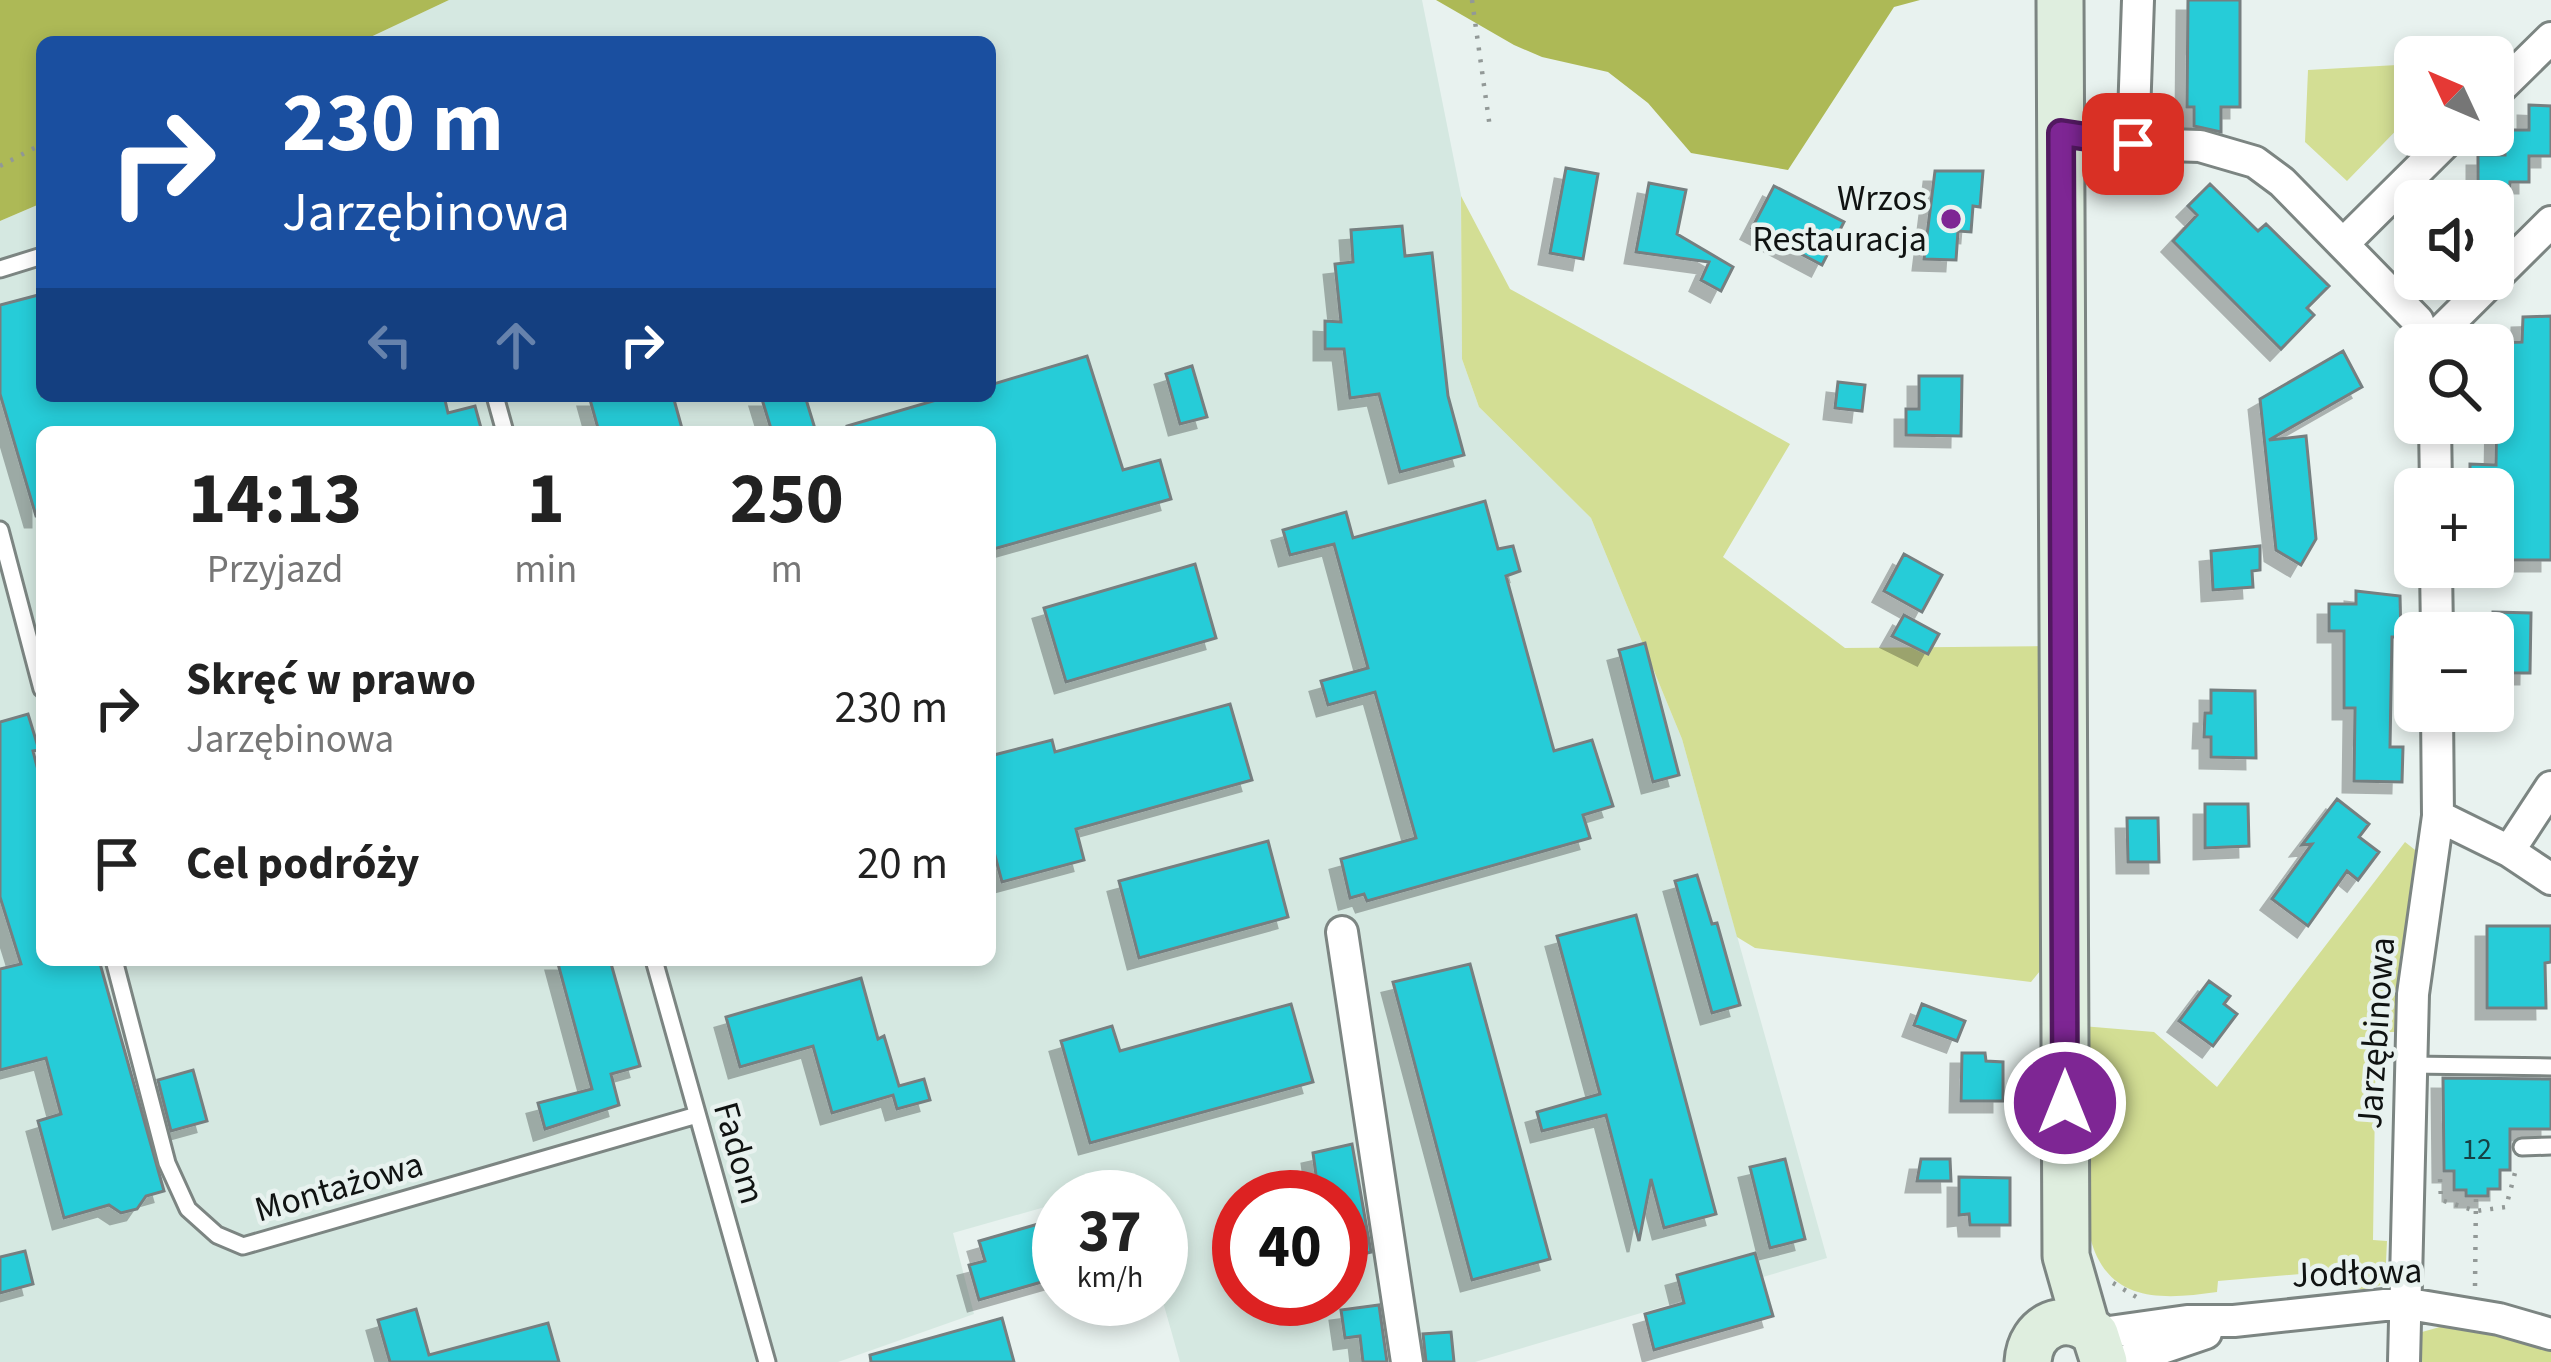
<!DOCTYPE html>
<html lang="pl">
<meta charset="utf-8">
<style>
:root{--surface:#fff;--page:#f6f6f6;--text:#222;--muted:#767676}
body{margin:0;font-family:"Source Sans 3",sans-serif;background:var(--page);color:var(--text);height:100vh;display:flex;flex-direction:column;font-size:45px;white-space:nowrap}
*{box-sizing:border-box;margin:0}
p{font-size:39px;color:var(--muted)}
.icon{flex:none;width:66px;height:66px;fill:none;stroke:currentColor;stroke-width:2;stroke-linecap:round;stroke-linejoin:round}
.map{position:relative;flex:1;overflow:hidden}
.sheet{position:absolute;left:36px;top:426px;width:960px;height:540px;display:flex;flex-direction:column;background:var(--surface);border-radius:18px;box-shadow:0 6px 18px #0003}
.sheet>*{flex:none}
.hud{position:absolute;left:36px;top:36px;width:960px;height:366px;border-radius:18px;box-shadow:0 6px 18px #0003;background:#1a4fa0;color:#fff;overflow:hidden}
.needle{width:78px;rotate:314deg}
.tools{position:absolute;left:2394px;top:36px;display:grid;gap:24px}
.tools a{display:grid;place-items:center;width:120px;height:120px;border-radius:18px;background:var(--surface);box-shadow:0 6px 18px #0003;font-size:60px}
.speed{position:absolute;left:1032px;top:1170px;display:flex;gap:24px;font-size:60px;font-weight:700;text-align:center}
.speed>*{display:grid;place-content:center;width:156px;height:156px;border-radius:50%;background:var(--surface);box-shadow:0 6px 18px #0003;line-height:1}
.speed small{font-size:30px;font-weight:400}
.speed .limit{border:18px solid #d22;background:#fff;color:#111}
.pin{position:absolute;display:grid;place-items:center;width:102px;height:102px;color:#fff;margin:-51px;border-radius:24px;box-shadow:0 6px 18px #0006}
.me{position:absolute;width:132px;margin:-66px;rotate:0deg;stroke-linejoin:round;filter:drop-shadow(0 0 9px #0008)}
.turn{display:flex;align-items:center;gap:42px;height:252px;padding:0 48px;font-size:54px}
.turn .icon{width:156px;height:156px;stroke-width:2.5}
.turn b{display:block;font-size:84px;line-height:102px}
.lanes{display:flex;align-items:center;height:114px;padding:0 48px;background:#0003;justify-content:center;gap:60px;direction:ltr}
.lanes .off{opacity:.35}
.eta{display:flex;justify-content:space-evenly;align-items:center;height:204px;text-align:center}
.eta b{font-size:72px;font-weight:700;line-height:84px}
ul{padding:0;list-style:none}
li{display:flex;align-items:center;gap:36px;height:156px;padding:0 48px}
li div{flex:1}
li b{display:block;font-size:45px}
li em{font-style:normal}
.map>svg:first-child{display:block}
.built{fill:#d5e8e1;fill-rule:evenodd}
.green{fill:#d3de94}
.forest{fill:#adb956}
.building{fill:#28ccd8;stroke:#767f80;stroke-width:3;filter:url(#shadow)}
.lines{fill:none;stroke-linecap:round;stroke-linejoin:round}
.lane-casing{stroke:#7c8582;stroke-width:21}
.street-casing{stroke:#7c8582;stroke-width:36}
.secondary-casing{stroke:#7c8582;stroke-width:51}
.path{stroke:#929997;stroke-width:4.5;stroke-dasharray:3 9;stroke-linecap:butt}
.lane{stroke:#fff;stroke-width:15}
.street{stroke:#fff;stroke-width:30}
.secondary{stroke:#dfeedf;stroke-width:45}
.route-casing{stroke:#521960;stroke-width:30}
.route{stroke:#7e2694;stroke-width:21}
.poi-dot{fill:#7e2694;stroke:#e8f2ef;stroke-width:4.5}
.labels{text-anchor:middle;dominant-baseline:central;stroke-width:9;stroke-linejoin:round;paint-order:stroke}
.number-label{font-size:30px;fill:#164144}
.poi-label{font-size:36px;fill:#101312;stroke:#e8f2ef;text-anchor:end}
.street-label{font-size:36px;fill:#101312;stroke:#e8f2ef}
</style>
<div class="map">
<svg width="2551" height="1362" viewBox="0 0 2551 1362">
<defs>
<filter id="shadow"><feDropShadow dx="-11" dy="11" stdDeviation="0" flood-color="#0004"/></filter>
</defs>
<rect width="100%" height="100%" fill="#e8f2ef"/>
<path class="built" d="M 449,0 L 1422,0 L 1461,195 L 1462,359 L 1479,407 L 1591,518 L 1682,739 L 1827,1258 L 1475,1362 L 1180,1362 L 1161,1295 L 1161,1197 L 1133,1197 L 1128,1182 L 1078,1197 L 1059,1197 L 1059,1203 L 953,1233 L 974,1314 L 838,1362 L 0,1362 L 0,221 L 42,203 L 42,396 L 990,396 L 990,42 L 360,42 ZM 42,432 L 990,432 L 990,960 L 42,960 ZM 1239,1197 L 1341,1197 L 1341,1299 L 1239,1299 Z"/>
<path class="green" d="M 2415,64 L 2415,111 L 2347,181 L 2305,142 L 2308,70 Z
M 1461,196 L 1510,289 L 1790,444 L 1723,557 L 1845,648 L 2048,646 L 2049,960 L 2031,982 L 1755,948 L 1737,937 L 1682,739 L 1591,518 L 1479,407 L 1462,359 Z
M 2405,842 L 2424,857 L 2400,956 L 2399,1032 L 2376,1032 L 2373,1240 L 2387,1241 L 2385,1283 L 2366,1291 L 2349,1286 L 2348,1270 L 2218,1281 L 2217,1292 C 2161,1300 2107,1303 2090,1237 L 2082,1026 L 2154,1032 L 2217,1087 Z
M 2447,1325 L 2551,1347 L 2551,1362 L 2419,1362 L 2422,1332 Z"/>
<path class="forest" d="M 0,0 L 449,0 L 360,42 L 42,42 L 42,203 L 0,221 Z
M 1436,0 L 1920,0 L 1894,7 L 1788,170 L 1691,153 L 1648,103 L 1608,72 L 1542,57 L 1514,45 Z"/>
<path class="building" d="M 2188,0 L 2240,0 L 2240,107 L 2221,107 L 2221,132 L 2194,126 L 2194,107 L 2187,107 Z
M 2529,105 L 2551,106 L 2551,156 L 2529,156 L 2529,182 L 2510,182 L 2509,201 L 2478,201 L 2478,155 L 2505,155 L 2505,130 L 2529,130 Z
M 1566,168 L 1598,174 L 1583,259 L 1550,253 Z
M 1935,171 L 1983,171 L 1980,207 L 1973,206 L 1971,232 L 1958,231 L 1956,260 L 1924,259 Z
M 1649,183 L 1686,190 L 1677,234 L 1733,267 L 1721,291 L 1701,280 L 1709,262 L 1636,252 Z
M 2210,184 L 2258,231 L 2266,224 L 2329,286 L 2307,308 L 2314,315 L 2281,349 L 2173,241 L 2197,215 L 2188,206 Z
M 1774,186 L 1844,222 L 1822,265 L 1752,228 Z
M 1402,226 L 1405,256 L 1432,253 L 1448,396 L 1464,455 L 1400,472 L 1379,394 L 1350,398 L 1344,349 L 1325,349 L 1325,321 L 1341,322 L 1335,264 L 1353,262 L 1351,230 Z
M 42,294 L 42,396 L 444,396 L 448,413 L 475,406 L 481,428 L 466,432 L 42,432 L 42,516 L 36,516 L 0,394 L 0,305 Z
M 2551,316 L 2551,560 L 2505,560 L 2504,553 L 2496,552 L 2497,492 L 2470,489 L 2470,464 L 2496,465 L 2497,396 L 2493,396 L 2496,343 L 2522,342 L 2523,317 Z
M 2343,351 L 2362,387 L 2269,440 L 2306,436 L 2316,539 L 2301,565 L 2276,550 L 2260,399 Z
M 1087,356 L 1123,470 L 1160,460 L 1171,499 L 990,550 L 990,432 L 848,432 L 847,426 L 950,396 L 990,396 L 990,385 Z
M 1192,366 L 1207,417 L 1180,424 L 1166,374 Z
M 1919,376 L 1962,376 L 1961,436 L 1906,435 L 1906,409 L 1919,409 Z
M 1838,382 L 1865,385 L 1862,411 L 1835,408 Z
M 589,396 L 673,396 L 683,432 L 599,432 Z
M 761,396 L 805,396 L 816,432 L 772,432 Z
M 1485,501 L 1498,549 L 1513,546 L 1520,571 L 1506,576 L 1554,751 L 1592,740 L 1613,806 L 1583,815 L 1590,838 L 1367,901 L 1364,894 L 1350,898 L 1341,859 L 1416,838 L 1375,692 L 1328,705 L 1321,681 L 1368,668 L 1334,544 L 1290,555 L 1283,530 L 1346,512 L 1353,538 Z
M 2260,546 L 2260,570 L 2252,571 L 2253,587 L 2213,590 L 2211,551 Z
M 1904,554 L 1942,575 L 1922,612 L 1884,591 Z
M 1195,564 L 1216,638 L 1066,682 L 1044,608 Z
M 2356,591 L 2400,596 L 2401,637 L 2392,637 L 2390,747 L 2403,747 L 2402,782 L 2354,781 L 2355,708 L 2344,708 L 2344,631 L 2329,631 L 2329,604 L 2356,604 Z
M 2493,612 L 2531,613 L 2530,673 L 2493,673 Z
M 1904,615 L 1939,634 L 1928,654 L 1892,636 Z
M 1645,643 L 1679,775 L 1653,782 L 1619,650 Z
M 2211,690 L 2255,691 L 2256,758 L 2211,757 L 2211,737 L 2204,737 L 2205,713 L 2211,713 Z
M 1230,704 L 1252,780 L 1076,829 L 1084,860 L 1002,882 L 990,837 L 990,756 L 1052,740 L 1055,752 Z
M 28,714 L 39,750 L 33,751 L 42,786 L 42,960 L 99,960 L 164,1191 L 146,1196 L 137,1209 L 121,1213 L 109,1205 L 64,1218 L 38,1121 L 61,1114 L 46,1058 L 0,1070 L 0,969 L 21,964 L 0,897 L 0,722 Z
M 2337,799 L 2369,824 L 2359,837 L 2379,852 L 2358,880 L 2347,871 L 2308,926 L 2272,899 L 2312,844 L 2302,845 Z
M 2205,804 L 2248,804 L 2249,846 L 2205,848 Z
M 2127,818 L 2158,818 L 2159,862 L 2128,862 Z
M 1268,841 L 1288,917 L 1139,958 L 1119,881 Z
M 1697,875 L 1712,924 L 1717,923 L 1740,1005 L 1712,1013 L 1675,881 Z
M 1636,915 L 1716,1214 L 1664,1228 L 1651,1179 L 1639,1241 L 1606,1115 L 1542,1131 L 1537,1112 L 1600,1094 L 1557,936 Z
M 2487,926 L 2551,926 L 2551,962 L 2545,963 L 2546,1008 L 2487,1008 Z
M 557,960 L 610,960 L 640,1066 L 611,1074 L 619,1105 L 545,1129 L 538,1103 L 592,1089 Z
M 1470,964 L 1550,1259 L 1472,1280 L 1393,982 Z
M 861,978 L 878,1039 L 884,1036 L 899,1086 L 924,1079 L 930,1100 L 897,1109 L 893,1095 L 832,1113 L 813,1046 L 740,1067 L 726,1017 Z
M 2209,981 L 2230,996 L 2224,1004 L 2237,1014 L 2213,1046 L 2179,1021 Z
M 1291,1004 L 1313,1082 L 1090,1143 L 1061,1041 L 1112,1026 L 1120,1051 Z
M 1922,1004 L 1965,1021 L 1957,1041 L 1914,1025 Z
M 1962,1053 L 1985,1053 L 1986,1061 L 2003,1062 L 2003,1101 L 1961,1101 Z
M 193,1070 L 207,1121 L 171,1131 L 158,1080 Z
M 2443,1078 L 2551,1079 L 2551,1129 L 2510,1129 L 2510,1170 L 2500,1170 L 2500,1189 L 2488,1189 L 2488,1196 L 2466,1196 L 2466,1190 L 2454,1190 L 2454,1171 L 2444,1171 Z
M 1352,1144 L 1371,1252 L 1341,1259 L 1341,1197 L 1319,1197 L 1313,1153 Z
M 1785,1159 L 1805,1239 L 1770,1248 L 1750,1167 Z
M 1921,1159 L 1950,1159 L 1951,1181 L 1917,1181 Z
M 1959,1177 L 2010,1178 L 2010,1225 L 1970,1225 L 1969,1214 L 1959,1215 Z
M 1059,1218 L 1059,1277 L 979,1300 L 969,1265 L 985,1261 L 979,1241 Z
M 25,1251 L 33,1284 L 0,1293 L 0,1257 Z
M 1755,1253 L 1773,1316 L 1654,1350 L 1645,1314 L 1684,1303 L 1677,1275 Z
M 1379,1305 L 1387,1362 L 1363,1362 L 1360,1336 L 1345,1338 L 1341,1310 Z
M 416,1309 L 429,1355 L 548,1323 L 559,1362 L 390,1362 L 378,1320 Z
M 1002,1318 L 1014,1362 L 871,1362 L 870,1355 Z
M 1451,1332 L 1454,1362 L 1426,1362 L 1423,1334 Z"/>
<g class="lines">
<g class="lane-casing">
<path id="lane" d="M 0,269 L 42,256
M 495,396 L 505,432
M 0,530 L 42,689
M 114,960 L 167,1163 L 188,1209 L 217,1235 L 243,1246 L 697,1115
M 654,960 L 767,1362
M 2410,1065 L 2551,1067
M 2522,1147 L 2551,1146"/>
</g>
<g class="street-casing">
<path id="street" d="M 2493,95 L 2551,38
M 2061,133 L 2133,144 L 2200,146 L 2255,162 L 2282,182 L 2418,321 L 2425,345
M 2133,144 L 2138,0
M 2343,244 L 2453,135
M 2427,345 L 2551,222
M 2435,423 L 2436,489
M 2436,567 L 2437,633
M 2438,816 L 2509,851 L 2551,879
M 2509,851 L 2551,787
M 1342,932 L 1407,1362
M 2095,1334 L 2187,1321 L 2234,1321 L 2403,1303 L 2499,1319 L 2551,1334
M 2121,1362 L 2206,1333
M 2404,1362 L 2413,994 L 2438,816 L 2437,711"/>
</g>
<g class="secondary-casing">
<path id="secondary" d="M 2060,0 L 2066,1256 L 2086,1326
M 2028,1362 C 2030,1325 2067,1309 2095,1334 L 2104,1362"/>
</g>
<path class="path" d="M 1472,0 L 1490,128
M 0,166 L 42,144
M 2440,1179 L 2441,1200 L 2476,1211 L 2506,1207 L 2516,1169
M 2113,1283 L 2138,1298
M 2475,1286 L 2476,1196"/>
<use href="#lane" class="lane"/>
<use href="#street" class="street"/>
<use href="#secondary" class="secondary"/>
</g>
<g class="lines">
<g class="route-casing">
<path id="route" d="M 2065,1103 L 2061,133 L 2133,144"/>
</g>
<use href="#route" class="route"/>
</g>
<circle class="poi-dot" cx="1951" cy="219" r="12"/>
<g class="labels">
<g class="number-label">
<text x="2477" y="1149">12</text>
</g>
<g class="poi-label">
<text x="1927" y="198">Wrzos<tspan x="1927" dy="41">Restauracja</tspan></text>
</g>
<g class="street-label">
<text transform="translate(2376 1033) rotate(-86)">Jarzębinowa</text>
<text transform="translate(739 1153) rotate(74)">Fadom</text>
<text transform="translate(339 1187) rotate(-16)">Montażowa</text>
<text transform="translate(2357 1273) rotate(-2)">Jodłowa</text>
</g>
</g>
</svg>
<div class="tools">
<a><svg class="needle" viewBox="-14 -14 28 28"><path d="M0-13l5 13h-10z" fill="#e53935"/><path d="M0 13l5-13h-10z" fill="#767676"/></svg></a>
<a><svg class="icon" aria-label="sound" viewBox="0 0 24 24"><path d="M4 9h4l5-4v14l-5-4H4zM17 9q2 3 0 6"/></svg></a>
<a><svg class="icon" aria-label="search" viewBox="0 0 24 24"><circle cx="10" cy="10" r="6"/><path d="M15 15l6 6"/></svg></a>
<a>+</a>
<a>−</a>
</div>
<div class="speed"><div>37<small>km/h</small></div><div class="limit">40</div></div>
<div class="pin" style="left:2133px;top:144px;background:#d93025"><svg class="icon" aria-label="arrive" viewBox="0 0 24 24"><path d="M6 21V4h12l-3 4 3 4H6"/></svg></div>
<svg class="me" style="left:2065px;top:1103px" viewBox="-20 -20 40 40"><circle r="17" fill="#7e2694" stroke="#fff" stroke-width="3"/><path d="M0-11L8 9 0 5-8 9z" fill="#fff"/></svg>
<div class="hud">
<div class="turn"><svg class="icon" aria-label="right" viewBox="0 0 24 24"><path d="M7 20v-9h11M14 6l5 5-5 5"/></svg><div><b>230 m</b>Jarzębinowa</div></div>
<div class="lanes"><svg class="icon off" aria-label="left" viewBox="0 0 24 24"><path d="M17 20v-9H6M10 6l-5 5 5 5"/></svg><svg class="icon off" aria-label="ahead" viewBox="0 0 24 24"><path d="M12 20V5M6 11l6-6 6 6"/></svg><svg class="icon" aria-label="right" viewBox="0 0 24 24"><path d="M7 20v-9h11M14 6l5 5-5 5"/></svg></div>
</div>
<section class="sheet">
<div class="eta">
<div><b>14:13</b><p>Przyjazd</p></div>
<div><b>1</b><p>min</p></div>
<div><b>250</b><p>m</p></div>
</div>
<ul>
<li><svg class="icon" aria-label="right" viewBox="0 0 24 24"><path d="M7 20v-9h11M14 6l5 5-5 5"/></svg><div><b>Skręć w prawo</b><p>Jarzębinowa</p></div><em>230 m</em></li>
<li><svg class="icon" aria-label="arrive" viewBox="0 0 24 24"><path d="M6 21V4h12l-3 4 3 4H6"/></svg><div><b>Cel podróży</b></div><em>20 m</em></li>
</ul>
</section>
</div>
